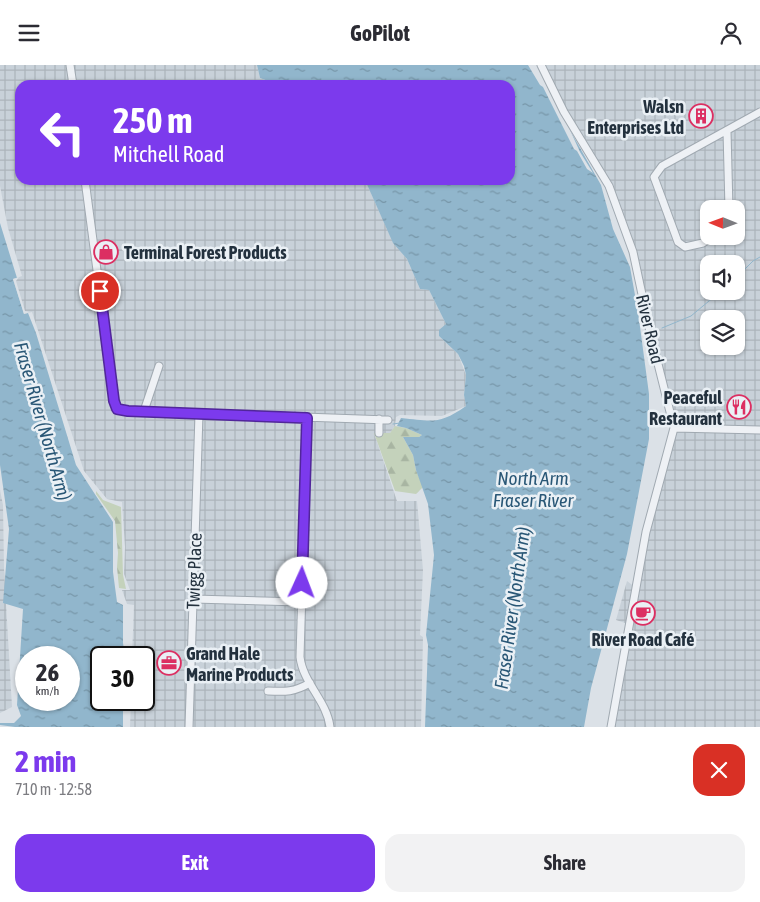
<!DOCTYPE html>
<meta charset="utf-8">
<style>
:root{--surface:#fff;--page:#f2f2f3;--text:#2b2b33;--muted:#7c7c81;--accent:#7c3aed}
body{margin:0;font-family:"Asap Condensed",sans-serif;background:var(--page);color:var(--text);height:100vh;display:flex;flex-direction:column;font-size:19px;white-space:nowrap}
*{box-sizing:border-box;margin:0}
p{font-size:16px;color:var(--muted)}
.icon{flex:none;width:28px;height:28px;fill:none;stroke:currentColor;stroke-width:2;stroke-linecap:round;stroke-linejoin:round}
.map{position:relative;height:662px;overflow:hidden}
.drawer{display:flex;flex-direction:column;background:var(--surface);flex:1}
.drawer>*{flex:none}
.guide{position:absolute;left:15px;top:15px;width:500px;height:105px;border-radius:15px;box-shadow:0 1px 4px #0004;background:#7c3aed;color:#fff;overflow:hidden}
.needle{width:32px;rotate:271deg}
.controls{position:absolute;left:700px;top:135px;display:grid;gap:10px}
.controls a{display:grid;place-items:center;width:45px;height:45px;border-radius:10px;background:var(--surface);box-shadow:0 1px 4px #0004;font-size:25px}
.speed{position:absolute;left:15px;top:581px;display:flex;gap:10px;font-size:25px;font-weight:700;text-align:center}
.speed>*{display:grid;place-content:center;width:65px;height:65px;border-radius:50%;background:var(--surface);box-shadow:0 1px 4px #0004;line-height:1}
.speed small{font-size:12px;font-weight:400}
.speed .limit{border:2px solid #111;border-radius:8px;background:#fff;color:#111}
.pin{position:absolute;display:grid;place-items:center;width:42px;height:42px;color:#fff;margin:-21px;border:2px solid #fff;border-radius:50%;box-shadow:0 1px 5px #0007}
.me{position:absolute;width:55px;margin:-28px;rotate:2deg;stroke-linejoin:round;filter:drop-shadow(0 0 4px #0008)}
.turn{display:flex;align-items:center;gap:18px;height:105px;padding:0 15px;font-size:22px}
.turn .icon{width:65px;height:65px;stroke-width:2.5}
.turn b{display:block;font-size:35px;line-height:42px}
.round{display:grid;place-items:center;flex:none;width:52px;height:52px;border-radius:15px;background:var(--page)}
.overview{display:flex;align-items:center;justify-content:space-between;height:85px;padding:0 15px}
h1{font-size:30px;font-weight:700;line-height:38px;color:var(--accent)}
.action{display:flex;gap:10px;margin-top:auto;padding:10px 15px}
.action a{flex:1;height:58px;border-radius:15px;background:var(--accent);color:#fff;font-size:20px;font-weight:700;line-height:58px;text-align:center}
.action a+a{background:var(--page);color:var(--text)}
header{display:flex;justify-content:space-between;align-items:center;height:65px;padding:0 15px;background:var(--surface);font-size:22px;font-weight:700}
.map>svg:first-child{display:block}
.industrial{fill:url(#industrial-grid);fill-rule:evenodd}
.forest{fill:url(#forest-firs)}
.water{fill:url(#water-ripples);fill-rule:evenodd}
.pier{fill:#dbe1e7}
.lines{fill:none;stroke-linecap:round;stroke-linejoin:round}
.stream{stroke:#91b6cc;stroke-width:1}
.minor-casing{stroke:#a0a9b1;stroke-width:9}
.minor{stroke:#eef1f5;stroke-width:7}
.route-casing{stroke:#51269a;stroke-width:12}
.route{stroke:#7c3aed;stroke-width:9}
.labels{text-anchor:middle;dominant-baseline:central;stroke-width:5;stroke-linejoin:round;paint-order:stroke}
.poi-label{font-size:18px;font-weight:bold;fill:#23313e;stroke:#eaf0f5;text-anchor:end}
.street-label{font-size:18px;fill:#23313e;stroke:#eaf0f5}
.water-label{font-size:19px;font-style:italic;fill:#295776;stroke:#eaf0f5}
</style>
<header><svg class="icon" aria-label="menu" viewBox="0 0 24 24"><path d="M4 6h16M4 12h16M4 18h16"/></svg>GoPilot<svg class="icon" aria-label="person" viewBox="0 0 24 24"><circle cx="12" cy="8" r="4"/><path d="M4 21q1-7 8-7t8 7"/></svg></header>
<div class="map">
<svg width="760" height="662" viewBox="0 0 760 662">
<defs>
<pattern id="industrial-grid" width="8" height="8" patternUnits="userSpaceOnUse" patternTransform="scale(1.25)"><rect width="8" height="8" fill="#c8d1d9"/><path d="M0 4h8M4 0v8" fill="none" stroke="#acb4bb"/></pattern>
<pattern id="forest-firs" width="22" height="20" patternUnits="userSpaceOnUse" patternTransform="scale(1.25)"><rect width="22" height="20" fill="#c4d2bb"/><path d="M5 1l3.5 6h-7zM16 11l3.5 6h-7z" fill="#a8b5a2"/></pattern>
<pattern id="water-ripples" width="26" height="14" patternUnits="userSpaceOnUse" patternTransform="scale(1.25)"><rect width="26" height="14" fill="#91b6cc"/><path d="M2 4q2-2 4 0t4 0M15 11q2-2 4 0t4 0" fill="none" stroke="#7695a7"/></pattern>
</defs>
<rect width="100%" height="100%" fill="#dbe1e7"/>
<path class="industrial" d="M 0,0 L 257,0 L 260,13 L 279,20 L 20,20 L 20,115 L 365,115 L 393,177 L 407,194 L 420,224 L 429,225 L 446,259 L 439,271 L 458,289 L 466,310 L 464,330 L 466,341 L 442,351 L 400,350 L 396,352 L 395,361 L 390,368 L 374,368 L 397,436 L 417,436 L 423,505 L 420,570 L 423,572 L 421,662 L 130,662 L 131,635 L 144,635 L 144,592 L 132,592 L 134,540 L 127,539 L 122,525 L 130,525 L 124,509 L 125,482 L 122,437 L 107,434 L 84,406 L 32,247 L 24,249 L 13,214 L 22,211 L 8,163 L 0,121 Z
M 541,0 L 760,0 L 760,662 L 611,662 L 646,467 L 674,363 L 633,187 L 609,121 ZM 709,144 L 736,144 L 736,171 L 709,171 ZM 709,199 L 736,199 L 736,226 L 709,226 ZM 709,254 L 736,254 L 736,281 L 709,281 Z
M 0,425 L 3,440 L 4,504 L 12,642 L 0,648 Z
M 627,516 L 635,522 L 628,559 L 616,555 Z"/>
<path class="forest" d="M 395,361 L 406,363 L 422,370 L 419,372 L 403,372 L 413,390 L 416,405 L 423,422 L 416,429 L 395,426 L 374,368 L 390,368 Z
M 96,426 L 103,435 L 121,442 L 123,510 L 126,524 L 119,523 L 117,502 L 118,488 L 115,456 L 96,429 Z"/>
<path class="water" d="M 257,0 L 533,0 L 601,120 L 613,164 L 630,202 L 638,247 L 649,329 L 649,374 L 627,489 L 591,623 L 584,662 L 425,662 L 428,580 L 426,570 L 434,490 L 428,439 L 416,405 L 413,390 L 403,372 L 419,372 L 422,370 L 406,363 L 397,361 L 401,353 C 432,356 439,360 466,341 L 464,330 L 466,310 L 464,301 L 458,289 L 439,271 L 439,265 L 446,259 L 429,225 L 420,224 L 407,194 L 393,178 L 365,115 L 510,115 L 510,20 L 279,20 L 260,13 Z
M 0,158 L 17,213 L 13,214 L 24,249 L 28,248 L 36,268 L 76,400 L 113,457 L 113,507 L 117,537 L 123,540 L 123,578 L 125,592 L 101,592 L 101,635 L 123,635 L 123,662 L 15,662 L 0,660 L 0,658 L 14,658 L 21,651 L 17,640 L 23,544 L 3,538 L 9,464 L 0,400 ZM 26,592 L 69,592 L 69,635 L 26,635 Z"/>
<path class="pier" d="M 528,0 L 536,0 L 565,54 L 580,87 L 593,108 L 587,104 L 577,86 L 574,84 L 543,22 L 540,20 Z
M 19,212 L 16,216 L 25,246 L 30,247 L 24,249 L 13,214 Z"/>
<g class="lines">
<path class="stream" d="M 736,213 L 753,196 L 760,192
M 662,263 L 691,251 L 721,226
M 393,359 L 400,358"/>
<g class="minor-casing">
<path id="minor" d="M 70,0 L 73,20
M 541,0 L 564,47 L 609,121 L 633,187 L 650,267 L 674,363 L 646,467 L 611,662
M 727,66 L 729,144
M 85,115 L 114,333 L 117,344 L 128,346 L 388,355
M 713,171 L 703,178 L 685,182 L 678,177 L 654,112 L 662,101 L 760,47
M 144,346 L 159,301
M 307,353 L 300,592 C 303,618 327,636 330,662
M 674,363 L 760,365
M 379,368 L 379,354
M 194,534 L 301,537
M 268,626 C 286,627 294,627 310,618
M 189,662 L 199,349"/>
</g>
<use href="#minor" class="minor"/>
</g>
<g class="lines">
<g class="route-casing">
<path id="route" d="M 100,226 L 114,336 L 117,344 L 128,346 L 307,353 L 302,518"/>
</g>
<use href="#route" class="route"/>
</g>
<defs>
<g id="building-ring" transform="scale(1.25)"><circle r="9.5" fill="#eaf0f5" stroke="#dc2f62" stroke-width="1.5"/><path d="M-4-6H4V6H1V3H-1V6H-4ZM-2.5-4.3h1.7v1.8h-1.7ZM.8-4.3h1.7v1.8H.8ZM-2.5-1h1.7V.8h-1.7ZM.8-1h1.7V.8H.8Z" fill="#dc2f62"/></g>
<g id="shop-ring" transform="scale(1.25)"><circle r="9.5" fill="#eaf0f5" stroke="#dc2f62" stroke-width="1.5"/><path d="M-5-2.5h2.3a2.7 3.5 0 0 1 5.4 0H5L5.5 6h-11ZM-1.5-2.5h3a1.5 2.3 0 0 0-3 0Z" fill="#dc2f62"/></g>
<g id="restaurant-ring" transform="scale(1.25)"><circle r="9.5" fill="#eaf0f5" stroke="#dc2f62" stroke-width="1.5"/><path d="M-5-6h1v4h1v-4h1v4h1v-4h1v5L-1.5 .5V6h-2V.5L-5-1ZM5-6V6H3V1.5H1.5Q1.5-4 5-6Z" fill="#dc2f62"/></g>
<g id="cafe-ring" transform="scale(1.25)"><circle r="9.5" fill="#eaf0f5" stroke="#dc2f62" stroke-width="1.5"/><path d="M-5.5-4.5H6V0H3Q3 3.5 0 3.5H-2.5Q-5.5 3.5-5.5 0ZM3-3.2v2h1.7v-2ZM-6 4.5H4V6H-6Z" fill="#dc2f62"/></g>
<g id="office-ring" transform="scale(1.25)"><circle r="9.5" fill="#eaf0f5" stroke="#dc2f62" stroke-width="1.5"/><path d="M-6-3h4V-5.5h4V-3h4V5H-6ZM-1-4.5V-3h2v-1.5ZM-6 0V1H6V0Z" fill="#dc2f62"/></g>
</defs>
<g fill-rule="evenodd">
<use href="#building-ring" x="701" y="51"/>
<use href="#shop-ring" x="106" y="187"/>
<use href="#restaurant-ring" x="739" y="342"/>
<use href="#cafe-ring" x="643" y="548"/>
<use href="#office-ring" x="169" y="598"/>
</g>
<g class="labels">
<g class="poi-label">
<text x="684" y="41">Walsn<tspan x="684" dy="21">Enterprises Ltd</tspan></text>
<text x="124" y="187" text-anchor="start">Terminal Forest Products</text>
<text x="722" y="332">Peaceful<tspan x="722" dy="21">Restaurant</tspan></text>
<text x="643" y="574" text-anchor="middle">River Road Café</text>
<text x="186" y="588" text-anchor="start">Grand Hale<tspan x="186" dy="21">Marine Products</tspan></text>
</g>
<g class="street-label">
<text transform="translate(650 264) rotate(77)">River Road</text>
<text transform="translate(194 506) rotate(-88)">Twigg Place</text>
</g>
<g class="water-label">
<text transform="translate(43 356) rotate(74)">Fraser River (North Arm)</text>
<text x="533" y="413">North Arm<tspan x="533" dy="22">Fraser River</tspan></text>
<text transform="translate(512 543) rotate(-82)">Fraser River (North Arm)</text>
</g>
</g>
</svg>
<div class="controls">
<a><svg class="needle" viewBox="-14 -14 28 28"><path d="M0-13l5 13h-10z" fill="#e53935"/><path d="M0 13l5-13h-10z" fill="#7c7c81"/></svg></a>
<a><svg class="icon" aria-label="sound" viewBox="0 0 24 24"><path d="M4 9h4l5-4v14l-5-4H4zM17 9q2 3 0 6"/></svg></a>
<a><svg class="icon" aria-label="layers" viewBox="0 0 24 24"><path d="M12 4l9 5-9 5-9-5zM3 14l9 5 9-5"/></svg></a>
</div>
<div class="speed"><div>26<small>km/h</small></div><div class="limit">30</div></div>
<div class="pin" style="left:100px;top:226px;background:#d93025"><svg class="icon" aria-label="arrive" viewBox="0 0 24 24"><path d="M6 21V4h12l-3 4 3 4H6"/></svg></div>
<svg class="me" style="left:302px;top:518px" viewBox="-20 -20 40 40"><circle r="19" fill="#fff"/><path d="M0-13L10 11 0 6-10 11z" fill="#7c3aed"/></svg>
<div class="guide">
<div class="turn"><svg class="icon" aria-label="left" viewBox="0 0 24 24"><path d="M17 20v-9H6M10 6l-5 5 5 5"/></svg><div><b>250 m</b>Mitchell Road</div></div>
</div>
</div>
<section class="drawer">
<div class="overview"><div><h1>2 min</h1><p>710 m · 12:58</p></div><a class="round" style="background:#d93025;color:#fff"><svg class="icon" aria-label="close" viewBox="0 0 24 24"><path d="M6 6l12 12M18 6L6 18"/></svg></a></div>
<div class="action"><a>Exit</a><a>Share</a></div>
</section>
